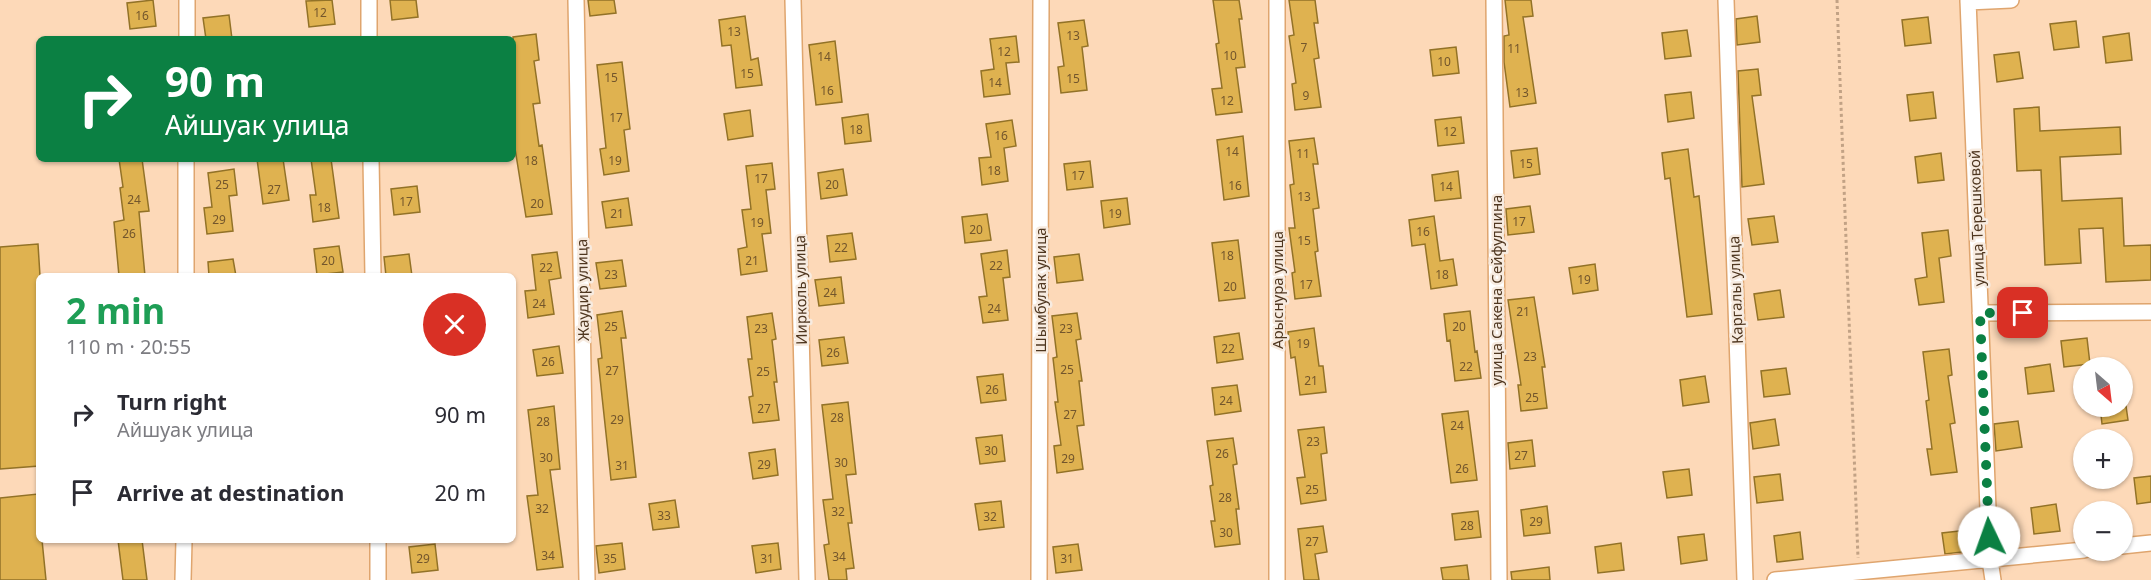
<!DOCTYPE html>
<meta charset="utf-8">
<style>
:root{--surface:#fff;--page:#f2f2f3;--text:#2b2b33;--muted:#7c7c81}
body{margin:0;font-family:"Noto Sans",sans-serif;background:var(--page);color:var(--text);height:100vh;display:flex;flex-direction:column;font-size:22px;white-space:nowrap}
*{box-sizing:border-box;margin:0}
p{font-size:20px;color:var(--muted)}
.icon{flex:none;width:33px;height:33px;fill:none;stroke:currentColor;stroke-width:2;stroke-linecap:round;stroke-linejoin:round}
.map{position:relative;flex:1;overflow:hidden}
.details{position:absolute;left:36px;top:273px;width:480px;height:270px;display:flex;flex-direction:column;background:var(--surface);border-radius:9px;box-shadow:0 2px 4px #0004}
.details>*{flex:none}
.guide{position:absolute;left:36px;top:36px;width:480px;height:126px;border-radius:9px;box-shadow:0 2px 4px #0004;background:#0b8043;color:#fff;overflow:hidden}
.needle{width:39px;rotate:152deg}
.controls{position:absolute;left:2073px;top:357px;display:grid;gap:12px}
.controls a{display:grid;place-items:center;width:60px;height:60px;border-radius:50%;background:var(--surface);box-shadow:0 2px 4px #0004;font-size:30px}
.pin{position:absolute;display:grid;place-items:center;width:51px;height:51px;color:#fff;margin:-26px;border-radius:12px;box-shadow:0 3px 9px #0006}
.me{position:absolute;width:66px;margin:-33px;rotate:357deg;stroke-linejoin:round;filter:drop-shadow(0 0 4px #0008)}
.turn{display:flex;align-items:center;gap:21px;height:126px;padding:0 30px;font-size:27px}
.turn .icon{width:78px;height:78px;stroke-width:2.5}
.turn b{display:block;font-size:42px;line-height:51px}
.round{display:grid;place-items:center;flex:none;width:63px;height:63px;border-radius:32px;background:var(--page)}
.head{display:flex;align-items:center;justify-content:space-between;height:102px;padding:0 30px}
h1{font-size:36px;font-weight:700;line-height:45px;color:#1e9e55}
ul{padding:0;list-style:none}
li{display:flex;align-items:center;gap:18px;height:78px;padding:0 30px}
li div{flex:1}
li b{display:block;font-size:22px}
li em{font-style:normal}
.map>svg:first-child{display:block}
.building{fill:#dfb250;stroke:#927227;stroke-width:1.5}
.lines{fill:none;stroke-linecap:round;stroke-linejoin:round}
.minor-casing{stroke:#dfa56e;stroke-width:18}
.path{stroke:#c2a285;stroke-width:3;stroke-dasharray:3 3;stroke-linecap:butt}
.minor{stroke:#fff;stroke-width:15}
.route{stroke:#0b8043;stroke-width:10;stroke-dasharray:0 18}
.labels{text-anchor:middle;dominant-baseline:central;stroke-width:5;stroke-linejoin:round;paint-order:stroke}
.number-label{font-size:12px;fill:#73562c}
.street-label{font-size:15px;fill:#4f3720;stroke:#f7ebe0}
</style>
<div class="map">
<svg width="2151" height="580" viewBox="0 0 2151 580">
<rect width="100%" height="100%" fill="#fdd9b8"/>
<path class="building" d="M 153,0 L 156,26 L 130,29 L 127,3 Z
M 332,0 L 335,24 L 309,27 L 306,1 Z
M 390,0 L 416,0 L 418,17 L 392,20 Z
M 588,0 L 614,0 L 616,13 L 590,16 Z
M 1213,0 L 1239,0 L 1242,19 L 1239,19 L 1245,67 L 1236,68 L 1242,112 L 1216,115 L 1212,89 L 1222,88 L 1216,44 L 1219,43 Z
M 1289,0 L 1315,0 L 1318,23 L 1314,23 L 1319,58 L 1314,59 L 1321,107 L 1295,110 L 1292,84 L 1296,83 L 1289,36 L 1294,35 Z
M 1505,0 L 1531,0 L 1533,16 L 1523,17 L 1536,103 L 1510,107 L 1504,62 L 1504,36 L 1509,35 Z
M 229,15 L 232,39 L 206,39 L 203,18 Z
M 745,16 L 751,60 L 758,58 L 762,85 L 736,88 L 731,45 L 722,46 L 719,20 Z
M 1757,16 L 1760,42 L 1737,45 L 1736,19 Z
M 1928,17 L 1931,43 L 1905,46 L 1902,20 Z
M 1084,20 L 1088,46 L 1082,47 L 1087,90 L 1061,93 L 1058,67 L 1064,66 L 1058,23 Z
M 2076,21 L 2079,47 L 2054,50 L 2050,24 Z
M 1687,30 L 1691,56 L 1665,59 L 1662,33 Z
M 2129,33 L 2132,60 L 2106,63 L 2103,37 Z
M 536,34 L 539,60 L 534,61 L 540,103 L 533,104 L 539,146 L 542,145 L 552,214 L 526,217 L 513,136 L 513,80 L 515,79 L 513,37 Z
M 1016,36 L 1019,62 L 1006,63 L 1010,94 L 984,97 L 981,71 L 994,69 L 990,39 Z
M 835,41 L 842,102 L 816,105 L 809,45 Z
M 1456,47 L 1459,73 L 1433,76 L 1430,50 Z
M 2019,52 L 2023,78 L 1997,82 L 1994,55 Z
M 622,62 L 630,129 L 624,130 L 629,171 L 604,175 L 600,149 L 606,148 L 597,65 Z
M 1758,69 L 1761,95 L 1752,96 L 1764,184 L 1742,187 L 1738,71 Z
M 1691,92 L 1694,118 L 1668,122 L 1665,95 Z
M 1933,92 L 1936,118 L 1910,121 L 1907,95 Z
M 2039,107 L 2040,131 L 2120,127 L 2121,154 L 2060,157 L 2062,201 L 2122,198 L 2124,246 L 2151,245 L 2151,280 L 2106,282 L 2103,228 L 2079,229 L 2081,263 L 2045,265 L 2041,170 L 2017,171 L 2014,109 Z
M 750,110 L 753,136 L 728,140 L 724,114 Z
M 868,114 L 871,141 L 845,144 L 842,118 Z
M 1461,117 L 1464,143 L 1438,146 L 1435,120 Z
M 1012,120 L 1016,146 L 1004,148 L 1008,181 L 982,185 L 979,158 L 991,157 L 986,124 Z
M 1243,136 L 1249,196 L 1224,200 L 1217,140 Z
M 1314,138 L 1318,164 L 1313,164 L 1319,208 L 1313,209 L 1318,251 L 1315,252 L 1321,296 L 1295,299 L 1292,273 L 1295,272 L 1289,228 L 1295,228 L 1290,185 L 1294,184 L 1289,141 Z
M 1537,148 L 1540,174 L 1514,178 L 1511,151 Z
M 1688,149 L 1694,197 L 1699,196 L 1712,314 L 1687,317 L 1670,178 L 1665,179 L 1662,153 Z
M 1941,153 L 1944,180 L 1918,183 L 1915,157 Z
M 119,159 L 142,159 L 149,211 L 139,212 L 145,276 L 119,276 L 114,222 L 124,220 L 120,188 L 123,187 Z
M 257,159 L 283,159 L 289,200 L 263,204 Z
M 311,159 L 331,159 L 339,218 L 313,222 L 310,195 L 316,195 Z
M 1090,161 L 1093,187 L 1067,190 L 1064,164 Z
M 772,163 L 775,189 L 766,190 L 771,233 L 762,234 L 767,271 L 741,275 L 738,249 L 747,247 L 742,210 L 751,209 L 746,166 Z
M 234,169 L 237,195 L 229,196 L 233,231 L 207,234 L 204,208 L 212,207 L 208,173 Z
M 843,169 L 847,195 L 821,199 L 818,173 Z
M 1458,171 L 1461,198 L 1435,201 L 1432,175 Z
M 417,186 L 420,212 L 394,215 L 391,189 Z
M 628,198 L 632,225 L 606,228 L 602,202 Z
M 1127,198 L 1130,224 L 1104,228 L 1101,201 Z
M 1530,206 L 1534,232 L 1508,235 L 1506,209 Z
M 987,214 L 991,240 L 965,243 L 962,217 Z
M 1434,216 L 1440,261 L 1453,259 L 1457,285 L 1431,289 L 1425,244 L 1412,246 L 1409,220 Z
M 1774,216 L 1778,242 L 1752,245 L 1748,219 Z
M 1948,230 L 1951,256 L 1939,258 L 1944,302 L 1919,305 L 1915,279 L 1927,277 L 1922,233 Z
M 852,233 L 856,259 L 830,262 L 827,236 Z
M 1238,240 L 1245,298 L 1219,301 L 1212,243 Z
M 38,244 L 40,276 L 39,466 L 0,469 L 0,247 Z
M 339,246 L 343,272 L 317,275 L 314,249 Z
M 1007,250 L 1010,277 L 1003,278 L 1008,320 L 983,323 L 979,297 L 987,296 L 981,254 Z
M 557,252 L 561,278 L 549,280 L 554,314 L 528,318 L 525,291 L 536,290 L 532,255 Z
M 409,254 L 412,276 L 386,276 L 384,257 Z
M 1079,254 L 1083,280 L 1057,283 L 1054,257 Z
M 233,259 L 236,276 L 209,276 L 208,262 Z
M 622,260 L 626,286 L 600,289 L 596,263 Z
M 1595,264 L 1598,290 L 1573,294 L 1569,268 Z
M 841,277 L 844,303 L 819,306 L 815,280 Z
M 1780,290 L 1784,317 L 1758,320 L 1754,294 Z
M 1534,297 L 1545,367 L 1542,367 L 1547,408 L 1521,411 L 1518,385 L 1521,385 L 1508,300 Z
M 622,311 L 626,338 L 621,338 L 636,477 L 611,480 L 598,359 L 602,358 L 597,315 Z
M 1470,311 L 1475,352 L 1477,351 L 1481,378 L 1455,381 L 1450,340 L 1447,341 L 1444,314 Z
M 772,313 L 776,339 L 772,340 L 777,382 L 774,382 L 779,420 L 753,423 L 749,397 L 753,396 L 748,359 L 752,359 L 747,317 Z
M 1077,313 L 1081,339 L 1076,340 L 1082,381 L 1079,381 L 1084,425 L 1077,426 L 1083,469 L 1057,473 L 1054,446 L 1061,445 L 1055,402 L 1058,402 L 1053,358 L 1057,357 L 1052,316 Z
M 1314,328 L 1319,366 L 1323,366 L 1326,392 L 1300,395 L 1295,357 L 1291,358 L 1288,332 Z
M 1239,333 L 1243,359 L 1217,363 L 1214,337 Z
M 844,337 L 848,363 L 822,366 L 819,340 Z
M 2087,338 L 2090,364 L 2064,367 L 2061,341 Z
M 559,346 L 563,373 L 537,376 L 533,350 Z
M 1949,349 L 1952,375 L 1948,376 L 1955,423 L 1950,424 L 1957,472 L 1931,475 L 1927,449 L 1932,449 L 1926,401 L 1929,400 L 1923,352 Z
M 2050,364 L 2054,391 L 2028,394 L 2025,368 Z
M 1786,368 L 1790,394 L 1764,397 L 1761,371 Z
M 1003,374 L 1006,400 L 981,403 L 977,377 Z
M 1705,376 L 1709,402 L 1683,406 L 1680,380 Z
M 1237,385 L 1241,411 L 1215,415 L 1212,388 Z
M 848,402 L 856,474 L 846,475 L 852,523 L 848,523 L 854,568 L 846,569 L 847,580 L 829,580 L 824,545 L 829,544 L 823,500 L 833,499 L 822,405 Z
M 554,406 L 560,469 L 550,470 L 563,567 L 537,570 L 527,496 L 538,495 L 528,410 Z
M 2100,406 L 2126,406 L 2128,420 L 2102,424 Z
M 1468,411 L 1477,480 L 1451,483 L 1442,414 Z
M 1775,419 L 1779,445 L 1753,449 L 1750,423 Z
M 2018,421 L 2022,447 L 1996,451 L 1994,424 Z
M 1324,427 L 1327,453 L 1321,454 L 1326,500 L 1301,504 L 1297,478 L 1305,477 L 1298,430 Z
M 1002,435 L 1005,461 L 980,464 L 976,438 Z
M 1233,438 L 1237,464 L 1233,465 L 1239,509 L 1236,509 L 1240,544 L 1215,547 L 1211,521 L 1215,521 L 1210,486 L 1213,485 L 1207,441 Z
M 1532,440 L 1535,466 L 1510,469 L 1508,443 Z
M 775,449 L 778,475 L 753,479 L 749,453 Z
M 1689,469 L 1692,495 L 1667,498 L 1663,472 Z
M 1780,474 L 1783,500 L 1757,503 L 1754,477 Z
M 2151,476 L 2151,502 L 2137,504 L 2134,478 Z
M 38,494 L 39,540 L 42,540 L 46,580 L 0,580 L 0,498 Z
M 675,500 L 679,527 L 653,530 L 649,504 Z
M 1001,501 L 1004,527 L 979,530 L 975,504 Z
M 2056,504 L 2060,531 L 2034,534 L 2031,508 Z
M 1547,506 L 1550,533 L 1524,536 L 1521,510 Z
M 1478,511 L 1481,537 L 1455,540 L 1452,514 Z
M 1323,526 L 1327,552 L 1315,554 L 1319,580 L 1304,580 L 1298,529 Z
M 1968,530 L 1971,551 L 1945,554 L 1942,533 Z
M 1800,532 L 1803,559 L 1777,562 L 1774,536 Z
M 1704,534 L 1707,560 L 1681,564 L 1678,537 Z
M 118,540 L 142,540 L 147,580 L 123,580 Z
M 622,543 L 625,569 L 599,573 L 596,546 Z
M 778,543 L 781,569 L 756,573 L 752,546 Z
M 1621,543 L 1624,570 L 1598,573 L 1595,547 Z
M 435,544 L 438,570 L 412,573 L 409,547 Z
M 1078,544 L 1082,570 L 1056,573 L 1053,547 Z
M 1467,565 L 1469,580 L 1443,580 L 1441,568 Z
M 1549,567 L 1550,580 L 1512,580 L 1511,572 Z"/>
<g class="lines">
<g class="minor-casing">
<path id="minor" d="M 369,0 L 369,39
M 576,0 L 587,580
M 793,0 L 807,580
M 1277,0 L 1277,580
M 1494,0 L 1499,580
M 1726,0 L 1745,580
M 1968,0 L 1990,560 L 1993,580
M 1968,2 L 2011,0
M 187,39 L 187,0
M 371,159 L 373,276
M 186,276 L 186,159
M 1980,313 L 2151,312
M 378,540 L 378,580
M 2122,546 L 2151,543
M 183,580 L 184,540
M 1039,580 L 1041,0
M 1775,580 L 2084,550"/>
</g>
<path class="path" d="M 1837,0 L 1858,558"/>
<use href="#minor" class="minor"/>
</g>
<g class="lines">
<path class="route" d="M 1989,537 L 1980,313 L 2023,313"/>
</g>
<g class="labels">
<g class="number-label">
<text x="320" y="12">12</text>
<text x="142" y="15">16</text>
<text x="734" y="31">13</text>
<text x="1073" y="35">13</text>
<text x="1304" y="47">7</text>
<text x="1514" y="48">11</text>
<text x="1004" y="51">12</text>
<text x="1230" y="55">10</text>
<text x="824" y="56">14</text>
<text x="1444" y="61">10</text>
<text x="747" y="73">15</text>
<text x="611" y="77">15</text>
<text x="1073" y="78">15</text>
<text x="995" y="82">14</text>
<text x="827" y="90">16</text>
<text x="1522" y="92">13</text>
<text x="1306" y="95">9</text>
<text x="1227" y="100">12</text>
<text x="616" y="117">17</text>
<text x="856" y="129">18</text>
<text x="1450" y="131">12</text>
<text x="1001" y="135">16</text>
<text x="1232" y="151">14</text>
<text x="1303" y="153">11</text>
<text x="531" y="160">18</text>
<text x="615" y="160">19</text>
<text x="1526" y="163">15</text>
<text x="994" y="170">18</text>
<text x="1078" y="175">17</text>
<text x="761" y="178">17</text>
<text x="222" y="184">25</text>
<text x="832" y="184">20</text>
<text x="1235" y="185">16</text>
<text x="1446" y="186">14</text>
<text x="274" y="189">27</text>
<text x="1304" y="196">13</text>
<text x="134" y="199">24</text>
<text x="406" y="201">17</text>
<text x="537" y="203">20</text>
<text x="324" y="207">18</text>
<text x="617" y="213">21</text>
<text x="1115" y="213">19</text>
<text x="219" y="219">29</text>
<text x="1519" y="221">17</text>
<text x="757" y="222">19</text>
<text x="976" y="229">20</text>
<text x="1423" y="231">16</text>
<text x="129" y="233">26</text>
<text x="1304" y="240">15</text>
<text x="841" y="247">22</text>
<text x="1227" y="255">18</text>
<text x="328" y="260">20</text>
<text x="752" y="260">21</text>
<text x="996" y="265">22</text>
<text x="546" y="267">22</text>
<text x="611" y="274">23</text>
<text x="1442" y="274">18</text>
<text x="1584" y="279">19</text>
<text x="1306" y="284">17</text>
<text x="1230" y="286">20</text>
<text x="830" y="292">24</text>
<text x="539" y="303">24</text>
<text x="994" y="308">24</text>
<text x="1523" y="311">21</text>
<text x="611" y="326">25</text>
<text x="1459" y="326">20</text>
<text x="761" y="328">23</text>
<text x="1066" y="328">23</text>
<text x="1303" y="343">19</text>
<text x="1228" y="348">22</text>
<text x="833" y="352">26</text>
<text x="1530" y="356">23</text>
<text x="548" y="361">26</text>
<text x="1466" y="366">22</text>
<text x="1067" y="369">25</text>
<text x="612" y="370">27</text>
<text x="763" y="371">25</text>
<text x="1311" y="380">21</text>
<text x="992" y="389">26</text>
<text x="1532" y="397">25</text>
<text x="1226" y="400">24</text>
<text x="764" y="408">27</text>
<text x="1070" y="414">27</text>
<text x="837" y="417">28</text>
<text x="617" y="419">29</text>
<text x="543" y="421">28</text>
<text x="1457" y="425">24</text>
<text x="1313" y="441">23</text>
<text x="991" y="450">30</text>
<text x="1222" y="453">26</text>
<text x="1521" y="455">27</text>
<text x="546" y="457">30</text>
<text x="1068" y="458">29</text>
<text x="841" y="462">30</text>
<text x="764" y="464">29</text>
<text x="622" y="465">31</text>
<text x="1462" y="468">26</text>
<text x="1312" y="489">25</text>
<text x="1225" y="497">28</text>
<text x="542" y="508">32</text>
<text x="838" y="511">32</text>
<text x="664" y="515">33</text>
<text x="990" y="516">32</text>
<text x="1536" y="521">29</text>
<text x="1467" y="525">28</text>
<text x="1226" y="532">30</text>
<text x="1312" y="541">27</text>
<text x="548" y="555">34</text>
<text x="839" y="556">34</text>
<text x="423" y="558">29</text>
<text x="610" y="558">35</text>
<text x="767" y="558">31</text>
<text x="1067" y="558">31</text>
</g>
<g class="street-label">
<text transform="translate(1976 218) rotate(-92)">улица Терешковой</text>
<text transform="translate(582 290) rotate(-91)">Жаудир улица</text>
<text transform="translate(800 290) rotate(-91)">Иирколь улица</text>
<text transform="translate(1040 290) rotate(-90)">Шымбулак улица</text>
<text transform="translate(1277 290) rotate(-90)">Арыснура улица</text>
<text transform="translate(1496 290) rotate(-90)">улица Сакена Сейфуллина</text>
<text transform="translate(1735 290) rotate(-92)">Каргалы улица</text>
</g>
</g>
</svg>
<div class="controls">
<a><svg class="needle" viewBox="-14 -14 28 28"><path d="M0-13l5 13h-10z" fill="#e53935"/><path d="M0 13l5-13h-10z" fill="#7c7c81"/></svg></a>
<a>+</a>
<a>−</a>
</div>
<div class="pin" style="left:2023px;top:313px;background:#d93025"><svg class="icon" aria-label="arrive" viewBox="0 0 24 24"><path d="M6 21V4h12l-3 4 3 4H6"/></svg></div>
<svg class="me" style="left:1989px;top:537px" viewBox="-20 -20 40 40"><circle r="19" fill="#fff"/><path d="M0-13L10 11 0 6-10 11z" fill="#0b8043"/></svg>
<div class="guide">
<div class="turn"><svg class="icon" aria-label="right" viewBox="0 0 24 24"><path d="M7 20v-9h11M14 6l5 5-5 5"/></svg><div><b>90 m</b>Айшуак улица</div></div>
</div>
<section class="details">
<div class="head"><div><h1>2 min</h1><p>110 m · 20:55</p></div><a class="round" style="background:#d93025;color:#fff"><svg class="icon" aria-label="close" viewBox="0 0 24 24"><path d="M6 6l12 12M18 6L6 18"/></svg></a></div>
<ul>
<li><svg class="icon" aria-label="right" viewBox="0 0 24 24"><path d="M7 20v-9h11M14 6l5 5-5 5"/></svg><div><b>Turn right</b><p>Айшуак улица</p></div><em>90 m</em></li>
<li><svg class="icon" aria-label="arrive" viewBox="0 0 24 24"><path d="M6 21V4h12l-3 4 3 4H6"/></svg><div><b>Arrive at destination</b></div><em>20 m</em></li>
</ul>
</section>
</div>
